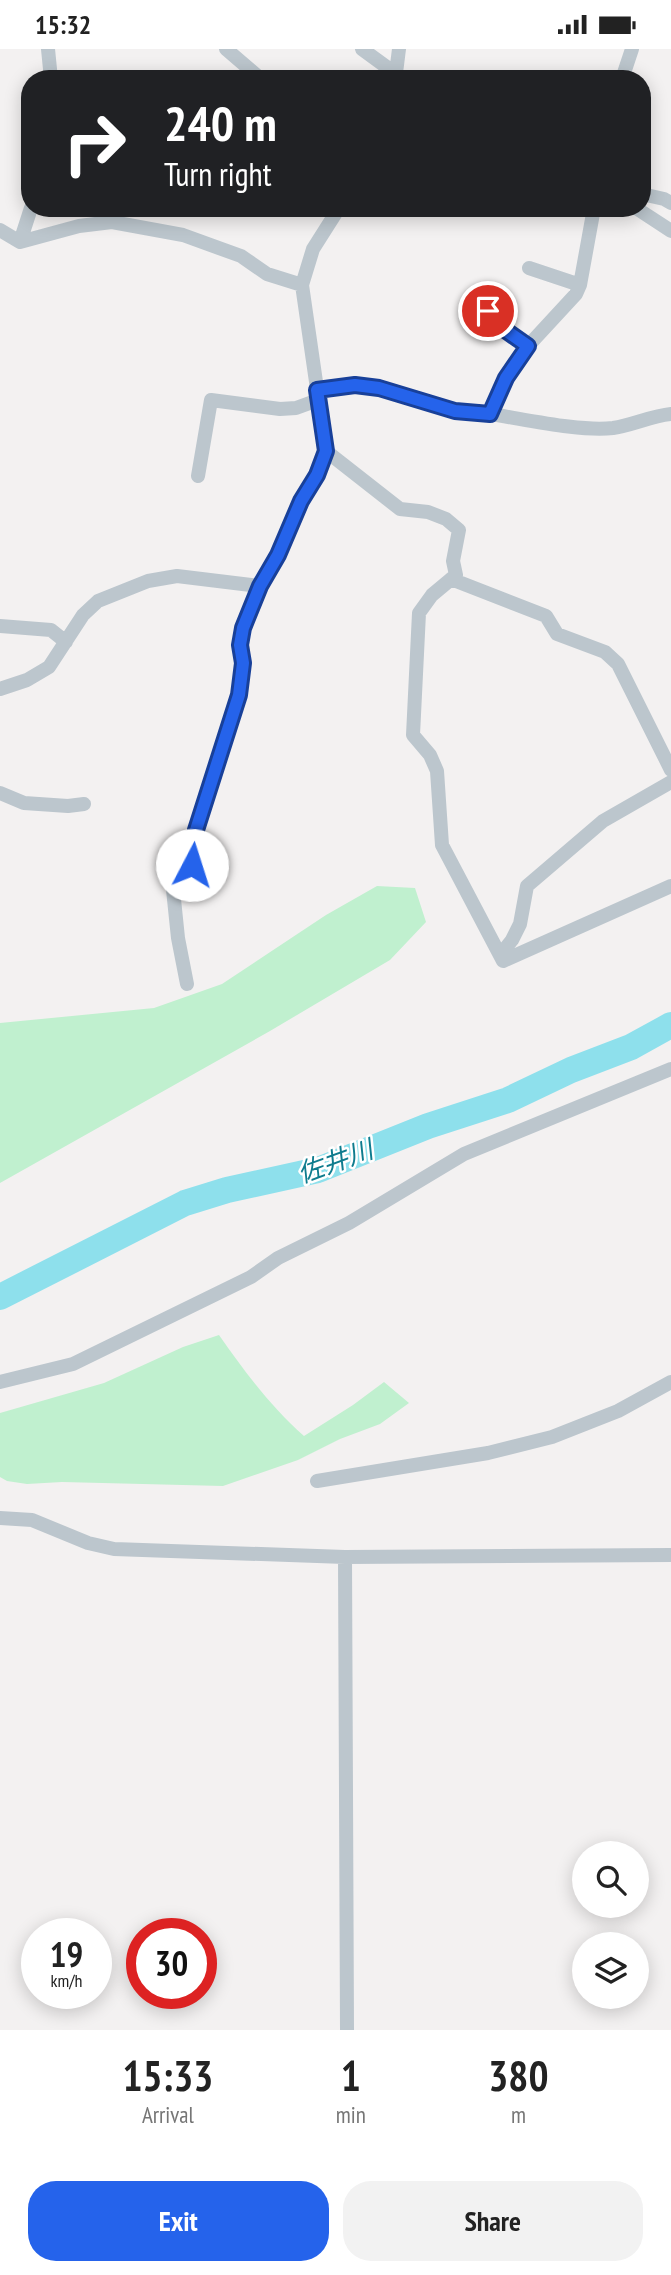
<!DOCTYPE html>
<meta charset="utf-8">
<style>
:root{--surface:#fff;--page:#f2f2f2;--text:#222;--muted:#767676;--accent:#2563eb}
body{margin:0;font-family:"PT Sans Narrow","Noto Sans JP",sans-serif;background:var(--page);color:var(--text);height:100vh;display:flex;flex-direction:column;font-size:26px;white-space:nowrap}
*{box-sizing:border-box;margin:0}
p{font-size:23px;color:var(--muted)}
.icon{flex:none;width:38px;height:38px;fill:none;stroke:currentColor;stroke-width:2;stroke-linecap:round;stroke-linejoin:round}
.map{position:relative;height:1981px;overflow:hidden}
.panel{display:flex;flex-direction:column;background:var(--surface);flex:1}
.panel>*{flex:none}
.banner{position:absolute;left:21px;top:21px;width:630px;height:147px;border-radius:28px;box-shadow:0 4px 18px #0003;background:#202124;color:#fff;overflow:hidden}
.fabs{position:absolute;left:572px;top:1792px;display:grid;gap:14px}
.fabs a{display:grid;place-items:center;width:77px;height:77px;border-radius:50%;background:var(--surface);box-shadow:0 4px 18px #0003;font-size:35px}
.speed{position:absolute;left:21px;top:1869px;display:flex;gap:14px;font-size:35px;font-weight:700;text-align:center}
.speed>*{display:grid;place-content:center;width:91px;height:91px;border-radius:50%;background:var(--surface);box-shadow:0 4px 18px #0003;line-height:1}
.speed small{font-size:18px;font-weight:400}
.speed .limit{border:10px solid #d22;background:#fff;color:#111}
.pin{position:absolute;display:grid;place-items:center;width:60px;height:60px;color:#fff;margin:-30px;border:4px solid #fff;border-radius:50%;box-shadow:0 2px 7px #0007}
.me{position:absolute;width:77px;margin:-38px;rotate:5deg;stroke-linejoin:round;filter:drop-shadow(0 0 5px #0008)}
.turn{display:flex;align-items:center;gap:24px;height:147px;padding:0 28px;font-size:32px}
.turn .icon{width:91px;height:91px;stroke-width:2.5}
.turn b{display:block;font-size:49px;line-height:60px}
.eta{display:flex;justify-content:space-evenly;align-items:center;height:119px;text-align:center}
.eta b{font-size:42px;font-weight:800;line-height:49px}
.primary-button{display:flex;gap:14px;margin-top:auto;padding:14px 28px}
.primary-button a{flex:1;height:80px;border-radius:28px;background:var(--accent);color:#fff;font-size:28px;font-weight:800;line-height:80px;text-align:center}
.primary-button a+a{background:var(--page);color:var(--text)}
.status{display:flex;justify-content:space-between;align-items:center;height:49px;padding:0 35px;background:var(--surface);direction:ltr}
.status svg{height:19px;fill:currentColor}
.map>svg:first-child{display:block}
.green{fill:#c0f0cf}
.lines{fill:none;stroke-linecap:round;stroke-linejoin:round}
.river{stroke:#8ee0ec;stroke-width:26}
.minor{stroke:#bcc6cd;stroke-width:14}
.route-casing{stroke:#184099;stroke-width:18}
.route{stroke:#2563eb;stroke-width:12}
.labels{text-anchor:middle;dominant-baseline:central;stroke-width:5;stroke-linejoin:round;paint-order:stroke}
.water-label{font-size:26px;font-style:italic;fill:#0e7c8e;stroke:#fff}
</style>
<div class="status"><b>15:32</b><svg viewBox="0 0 49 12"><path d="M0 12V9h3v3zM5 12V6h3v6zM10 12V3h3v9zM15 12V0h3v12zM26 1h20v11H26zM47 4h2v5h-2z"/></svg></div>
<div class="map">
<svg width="671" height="1981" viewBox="0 0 671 1981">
<rect width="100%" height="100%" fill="#f3f1f1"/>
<path class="green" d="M 377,837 L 415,839 L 426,873 L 390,911 L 270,982 L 0,1134 L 0,974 L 154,959 L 222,935 L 326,866 Z
M 219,1286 C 245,1323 270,1357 304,1387 L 353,1356 L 384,1333 L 409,1354 L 380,1375 L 340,1390 L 298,1411 L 223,1437 L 62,1433 L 27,1435 L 7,1432 L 0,1428 L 0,1364 L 104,1334 L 183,1298 Z"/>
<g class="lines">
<path class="river" d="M 0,1248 L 185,1154 L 227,1141 L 318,1121 L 428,1077 L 508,1051 L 571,1021 L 631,998 L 671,976"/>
<path class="minor" d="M 48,0 L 51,30
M 226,0 L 261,30
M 362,0 L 403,30
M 396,24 L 399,0
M 622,30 L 632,0
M 642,145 L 664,150 L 671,154
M 594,159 L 580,236 L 576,245 L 528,297 L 506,329 L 490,365 C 524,370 581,383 613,379 C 633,376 651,367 671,365
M 636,159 L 671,182
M 0,181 L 20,193 L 79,177 L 112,173 L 183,186 L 241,207 L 267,225 L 302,236
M 20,193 L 31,159
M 529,219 L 580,236
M 488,262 L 498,276 L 528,297
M 317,341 L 355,336 L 379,339 L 455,362 L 490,365
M 326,402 L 400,460 L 428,463 L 446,470 L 459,481 L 453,512 L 456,526 L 432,546 L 419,564 L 413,686 L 430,706 L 437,722 L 442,796 L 503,912 L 671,837
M 198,427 L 211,351 L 280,360 L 296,359 L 318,351
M 451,530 L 546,567 L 557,585 L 605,603 L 618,615 L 671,721
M 0,577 L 51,581 L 66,593
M 0,640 L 27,631 L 49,618 L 83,566 L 98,552 L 148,532 L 177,527 L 259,537
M 0,744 L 24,754 L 68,757 L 84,755
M 500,906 L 512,891 L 520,875 L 527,837 L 603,772 L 671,733
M 187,935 L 178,889 L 172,831 L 187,824 L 192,816 L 196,781 L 239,646 L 243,614 L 240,596 L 243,579 L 259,537 L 278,506 L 326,402 L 302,236 L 313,200 L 339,159
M 0,1333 L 73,1315 L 251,1228 L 278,1209 L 349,1174 L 464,1105 L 671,1020
M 317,1432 L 488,1404 L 552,1388 L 618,1362 L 671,1333
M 0,1469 L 32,1471 L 88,1494 L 114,1500 L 345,1508 L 671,1506
M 345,1508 L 347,1981"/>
</g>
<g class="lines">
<g class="route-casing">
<path id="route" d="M 192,816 L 196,781 L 239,646 L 243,614 L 240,596 L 243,579 L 260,537 L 278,506 L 301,452 L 317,426 L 326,402 L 317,341 L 355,336 L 379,339 L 455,362 L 490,365 L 506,329 L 528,297 L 498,276 L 488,262"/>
</g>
<use href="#route" class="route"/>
</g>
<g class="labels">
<g class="water-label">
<text transform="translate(335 1112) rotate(-20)">佐井川</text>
</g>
</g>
</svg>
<div class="fabs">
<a><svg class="icon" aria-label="search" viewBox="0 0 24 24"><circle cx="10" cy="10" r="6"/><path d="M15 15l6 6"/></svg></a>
<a><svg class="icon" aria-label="layers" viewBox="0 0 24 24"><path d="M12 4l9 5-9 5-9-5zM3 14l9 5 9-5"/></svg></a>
</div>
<div class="speed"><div>19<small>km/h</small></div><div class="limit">30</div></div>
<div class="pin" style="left:488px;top:262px;background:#d93025"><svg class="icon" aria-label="arrive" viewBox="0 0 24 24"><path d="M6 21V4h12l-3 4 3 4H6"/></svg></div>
<svg class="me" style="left:192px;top:816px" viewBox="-20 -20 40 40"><circle r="19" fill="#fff"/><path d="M0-13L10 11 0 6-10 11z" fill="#2563eb"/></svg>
<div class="banner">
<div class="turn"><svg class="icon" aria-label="right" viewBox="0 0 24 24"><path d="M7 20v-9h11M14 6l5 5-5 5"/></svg><div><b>240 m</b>Turn right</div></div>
</div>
</div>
<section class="panel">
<div class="eta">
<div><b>15:33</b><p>Arrival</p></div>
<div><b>1</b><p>min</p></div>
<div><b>380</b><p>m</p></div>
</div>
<div class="primary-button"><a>Exit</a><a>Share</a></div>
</section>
